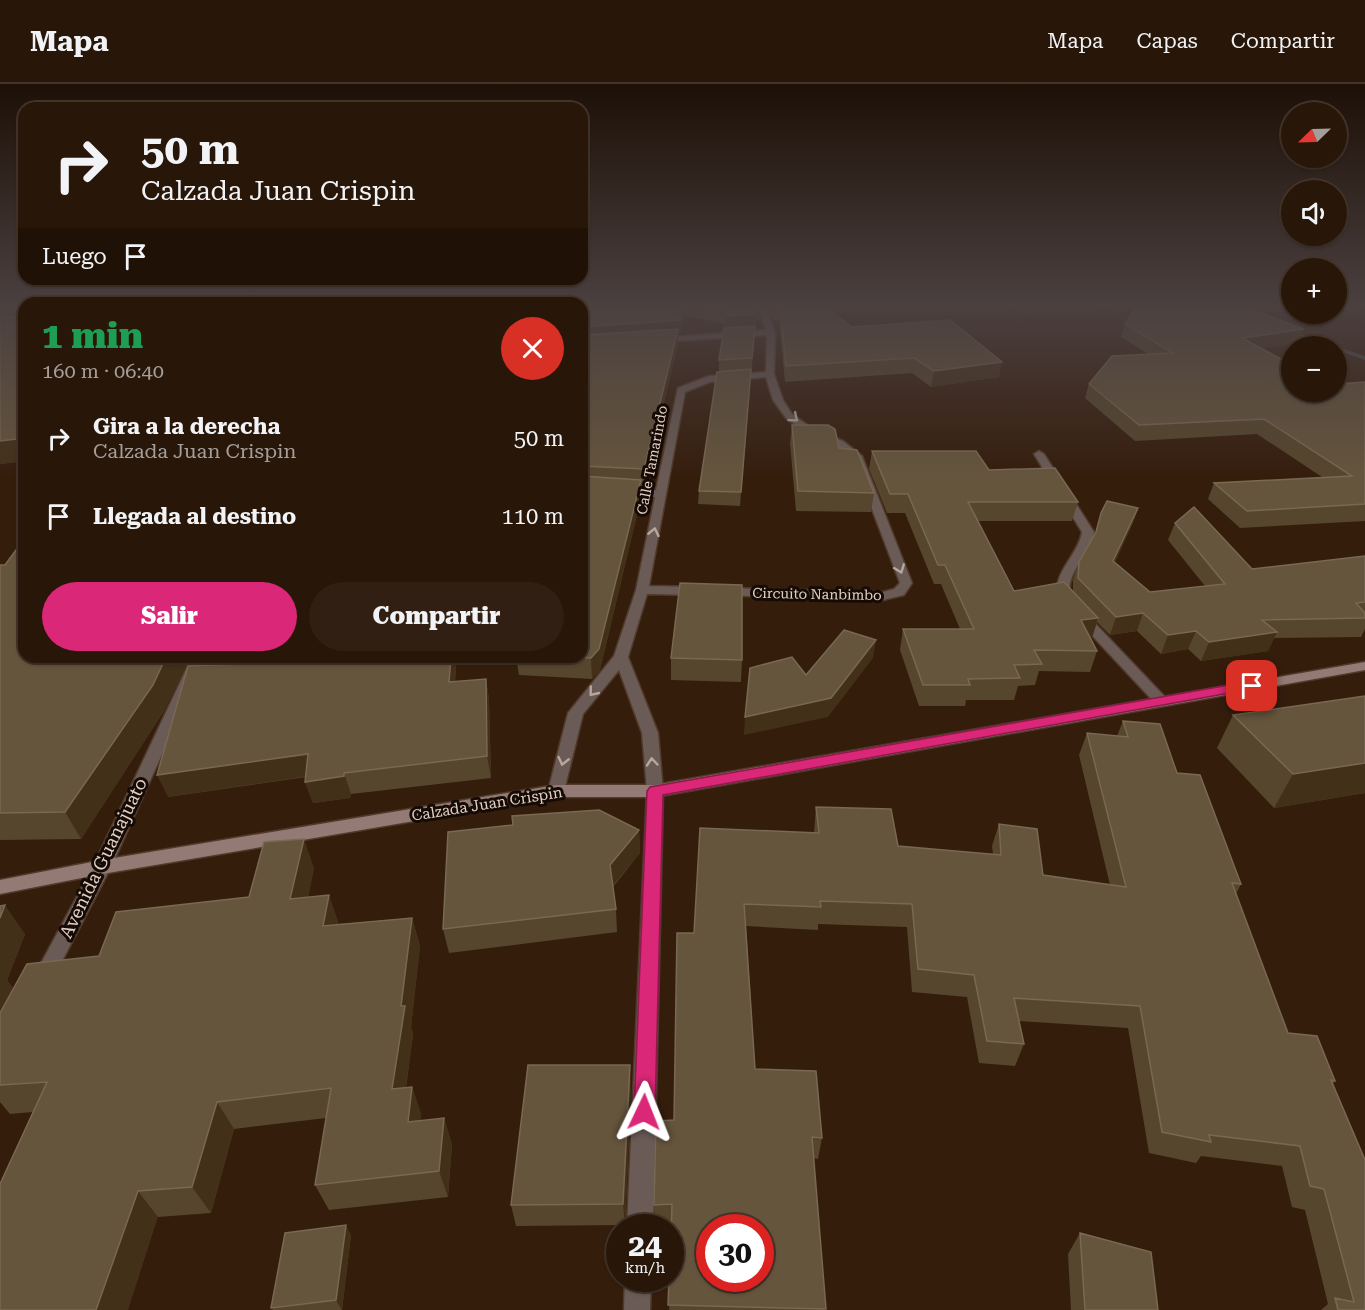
<!DOCTYPE html>
<html lang="es">
<meta charset="utf-8">
<style>
:root{--surface:#281609;--page:#301f12;--text:#f1f3f6;--muted:#a59f9c;--line:#44352a;--accent:#db2777}
body{margin:0;font-family:"Roboto Serif",serif;background:var(--page);color:var(--text);height:100vh;display:flex;flex-direction:column;font-size:22px;white-space:nowrap}
*{box-sizing:border-box;margin:0}
p{font-size:20px;color:var(--muted)}
.icon{flex:none;width:33px;height:33px;fill:none;stroke:currentColor;stroke-width:2;stroke-linecap:round;stroke-linejoin:round}
.map{position:relative;flex:1;overflow:hidden}
.sheet{position:absolute;left:18px;top:213px;width:570px;height:366px;display:flex;flex-direction:column;background:var(--surface);border-radius:18px;box-shadow:0 2px 4px #0004,0 0 0 2px var(--line)}
.sheet>*{flex:none}
.banner{position:absolute;left:18px;top:18px;width:570px;height:183px;border-radius:18px;box-shadow:0 2px 4px #0004,0 0 0 2px var(--line);background:#281609;color:var(--text);overflow:hidden}
.needle{width:39px;rotate:247deg}
.controls{position:absolute;left:1281px;top:18px;display:grid;gap:12px}
.controls a{display:grid;place-items:center;width:66px;height:66px;border-radius:50%;background:var(--surface);box-shadow:0 2px 4px #0004,0 0 0 2px var(--line);font-size:30px}
.speed{position:absolute;left:606px;top:1130px;display:flex;gap:12px;font-size:30px;font-weight:700;text-align:center}
.speed>*{display:grid;place-content:center;width:78px;height:78px;border-radius:50%;background:var(--surface);box-shadow:0 2px 4px #0004,0 0 0 2px var(--line);line-height:1}
.speed small{font-size:15px;font-weight:400}
.speed .limit{border:9px solid #d22;background:#fff;color:#111}
.pin{position:absolute;display:grid;place-items:center;width:51px;height:51px;color:#fff;margin:-26px;border-radius:12px;box-shadow:0 3px 9px #0006}
.me{position:absolute;width:66px;margin:-33px;rotate:2deg;stroke-linejoin:round;filter:drop-shadow(0 0 4px #0008)}
.turn{display:flex;align-items:center;gap:21px;height:126px;padding:0 24px;font-size:27px}
.turn .icon{width:78px;height:78px;stroke-width:2.5}
.turn b{display:block;font-size:42px;line-height:51px}
.then{display:flex;align-items:center;height:57px;padding:0 24px;background:#0003;gap:12px;font-size:22px}
.round{display:grid;place-items:center;flex:none;width:63px;height:63px;border-radius:32px;background:var(--page)}
.headline{display:flex;align-items:center;justify-content:space-between;height:102px;padding:0 24px}
h1{font-size:36px;font-weight:800;line-height:45px;color:#1e9e55}
.button{display:flex;gap:12px;margin-top:auto;padding:12px 24px}
.button a{flex:1;height:69px;border-radius:36px;background:var(--accent);color:#fff;font-size:24px;font-weight:800;line-height:69px;text-align:center}
.button a+a{background:var(--page);color:var(--text)}
ul{padding:0;list-style:none}
li{display:flex;align-items:center;gap:18px;height:78px;padding:0 24px}
li div{flex:1}
li b{display:block;font-size:22px}
li em{font-style:normal}
header{display:flex;align-items:center;gap:36px;box-sizing:border-box;height:84px;padding:0 30px;background:var(--surface);border-bottom:2px solid var(--line)}
header strong{font-size:28px}
nav{display:flex;gap:33px;margin-inline-start:auto;font-size:21px}
.map>svg:first-child{display:block}
.lines{fill:none;stroke-linecap:round;stroke-linejoin:round}
.stream{fill:#484e4e;fill-rule:evenodd}
.street-casing{stroke:#513a2a;stroke-width:3}
.secondary-casing{stroke:#513a2a;stroke-width:3}
.street{fill:#6a5b57;fill-rule:evenodd}
.secondary{fill:#937a74;fill-rule:evenodd}
.wall{fill:#56462d}
.shaded-wall{fill:#433019}
.building{fill:#65553d;stroke:#796852;stroke-width:1.5;fill-rule:evenodd}
.oneway{stroke:#b7a79f}
.route{fill:#db2777;stroke:#8e194d;stroke-width:1.5}
.labels{text-anchor:middle;dominant-baseline:central;stroke-width:6;stroke-linejoin:round;paint-order:stroke}
.far-street-label{font-size:14px;fill:#e1d0c6;stroke:#150a04}
.street-label{font-size:15px;fill:#e1d0c6;stroke:#150a04}
.near-street-label{font-size:18px;fill:#e1d0c6;stroke:#150a04}
</style>
<header>
<strong>Mapa</strong>
<nav><a>Mapa</a><a>Capas</a><a>Compartir</a></nav>
</header>
<div class="map">
<svg width="1365" height="1226" viewBox="0 0 1365 1226">
<rect width="100%" height="100%" fill="#351d0c"/>
<g class="lines">
<path class="stream" d="M 1286,245 L 1333,261 L 1334,262 L 1326,262 L 1284,248 L 1283,247 Z
M 1334,262 L 1338,263 L 1365,272 L 1365,276 L 1336,266 L 1336,262 Z"/>
<g class="street-casing">
<path id="street" d="M 757,222 L 765,222 L 775,248 L 774,290 L 783,316 L 792,330 L 813,345 L 843,357 L 862,372 L 912,499 L 904,511 L 883,516 L 718,511 L 717,508 L 718,505 L 723,504 L 883,508 L 894,505 L 900,499 L 853,375 L 835,361 L 807,349 L 786,334 L 773,316 L 766,293 L 710,298 L 685,308 L 649,502 L 699,503 L 705,507 L 699,511 L 647,510 L 628,573 L 658,649 L 663,707 L 653,1143 L 627,1143 L 647,707 L 642,649 L 619,586 L 583,630 L 564,707 L 562,711 L 550,711 L 548,707 L 568,629 L 614,572 L 636,506 L 655,413 L 582,408 L 582,402 L 656,406 L 678,304 L 709,292 L 766,288 L 767,251 L 660,258 L 656,256 L 660,254 L 766,246 Z
M 1039,367 L 1044,370 L 1094,448 C 1091,472 1065,487 1070,513 L 1166,614 L 1169,617 L 1166,620 L 1156,620 L 1057,514 C 1053,487 1078,472 1082,448 L 1034,370 Z
M 192,573 L 206,573 L 111,783 L 50,900 L 43,903 L 36,900 L 33,894 L 93,783 Z
M 625,1194 L 651,1194 L 650,1226 L 624,1226 Z"/>
</g>
<g class="secondary-casing">
<path id="secondary" d="M 1365,578 L 1365,586 L 655,713 L 556,713 L 102,790 L 0,810 L 0,796 L 102,776 L 556,701 L 655,701 Z"/>
</g>
<use href="#street" class="street"/>
<use href="#secondary" class="secondary"/>
</g>
<path class="wall" d="M 0,222 L 24,222 L 24,377 L 0,380 Z
M 582,222 L 761,222 L 760,236 L 756,236 L 755,245 L 740,422 L 698,420 L 699,407 L 719,288 L 719,276 L 725,240 L 685,232 L 680,250 L 678,250 L 678,260 L 644,403 L 641,403 L 641,414 L 600,586 L 592,595 L 519,591 L 516,573 L 582,573 Z
M 766,222 L 825,222 L 852,243 L 999,293 L 931,303 L 912,289 L 785,298 L 779,236 L 773,236 Z
M 1010,222 L 1124,222 L 1028,232 Z
M 1125,240 L 1298,259 L 1261,264 L 1292,308 L 1365,298 L 1365,437 L 1240,444 L 1208,415 L 1214,399 L 1322,393 L 1257,350 L 1135,357 L 1085,314 L 1089,300 L 1148,270 L 1121,253 Z
M 792,341 L 839,364 L 874,409 L 871,428 L 796,427 L 790,359 Z
M 872,367 L 989,386 L 1078,418 L 1072,437 L 978,437 L 1014,507 L 1073,507 L 1073,496 L 1079,478 L 1095,450 L 1101,429 L 1138,424 L 1132,441 L 1115,478 L 1150,508 L 1205,502 L 1168,456 L 1175,439 L 1252,485 L 1365,472 L 1365,545 L 1361,553 L 1274,554 L 1268,567 L 1201,577 L 1188,565 L 1161,570 L 1137,547 L 1110,551 L 1097,538 L 1092,554 L 1091,554 L 1097,567 L 1090,588 L 1039,587 L 1035,601 L 1018,602 L 1014,616 L 966,616 L 965,622 L 919,622 L 900,566 L 903,545 L 960,545 L 941,500 L 934,500 L 905,429 L 887,429 L 869,385 Z
M 0,481 L 24,573 L 190,573 L 164,627 L 81,755 L 0,756 Z
M 270,573 L 454,573 L 456,585 L 455,598 L 486,595 L 489,616 L 491,694 L 351,710 L 350,714 L 313,719 L 305,698 L 306,693 L 168,713 L 267,579 Z
M 671,574 L 742,576 L 741,598 L 671,596 Z
M 1365,612 L 1365,709 L 1274,724 L 1217,664 L 1233,631 Z
M 1123,637 L 1177,689 L 1241,800 L 1236,810 L 1288,949 L 1335,997 L 1333,1000 L 1365,1226 L 1321,1226 L 1328,1220 L 1305,1126 L 1292,1123 L 1282,1082 L 1201,1072 L 1196,1079 L 1149,1069 L 1128,944 L 1019,937 L 1024,960 L 1015,982 L 979,979 L 967,913 L 912,908 L 907,843 L 818,840 L 818,846 L 746,842 L 755,985 L 822,1054 L 818,1075 L 813,1074 L 825,1226 L 669,1226 L 671,1140 L 655,1141 L 654,1121 L 674,1036 L 694,849 L 814,749 L 816,723 L 898,762 L 993,770 L 992,762 L 999,740 L 1043,791 L 1110,801 L 1079,671 L 1087,649 L 1117,652 Z
M 639,746 L 640,769 L 613,803 L 616,825 L 617,848 L 449,869 L 443,845 Z
M 314,784 L 308,813 L 339,840 L 412,834 L 420,862 L 411,943 L 413,950 L 406,1004 L 412,1003 L 421,1030 L 420,1037 L 444,1034 L 452,1061 L 448,1113 L 329,1126 L 315,1101 L 326,1034 L 234,1045 L 211,1129 L 158,1133 L 33,1028 L 10,1030 L 0,1018 L 0,822 L 25,850 L 7,896 L 13,905 L 249,813 Z
M 631,1004 L 625,1141 L 516,1142 L 511,1121 Z
M 1080,1149 L 1158,1226 L 1071,1226 L 1068,1170 Z
M 351,1151 L 342,1226 L 273,1226 L 271,1224 Z"/>
<path class="shaded-wall" d="M 685,222 L 685,232 L 680,250 L 678,250 L 678,260 L 644,403 L 644,385 L 582,258 L 582,243 Z
M 757,222 L 756,236 L 752,287 L 752,274 L 725,247 L 726,232 Z
M 1030,222 L 1124,222 L 1028,232 Z
M 1304,245 L 1298,259 L 1237,268 L 1242,254 Z
M 1002,278 L 999,293 L 931,303 L 934,287 Z
M 751,285 L 751,297 L 740,422 L 741,408 Z
M 24,354 L 24,377 L 0,380 L 0,357 Z
M 641,396 L 641,414 L 600,586 L 592,595 L 591,574 Z
M 1138,424 L 1132,441 L 1108,495 L 1113,477 Z
M 1143,529 L 1137,547 L 1110,551 L 1116,533 Z
M 1098,534 L 1092,554 L 1074,557 L 1081,536 Z
M 1196,547 L 1188,565 L 1161,570 L 1168,551 Z
M 1277,548 L 1268,567 L 1201,577 L 1209,558 Z
M 876,556 L 873,574 L 828,633 L 744,651 L 745,633 Z
M 166,573 L 190,573 L 164,627 L 81,755 L 65,728 Z
M 451,573 L 454,573 L 456,585 L 453,619 L 449,598 Z
M 486,595 L 489,616 L 491,694 L 487,672 Z
M 308,670 L 315,691 L 168,713 L 157,691 Z
M 1365,679 L 1365,709 L 1274,724 L 1293,690 Z
M 344,689 L 351,710 L 350,714 L 313,719 L 305,698 Z
M 639,746 L 640,769 L 611,804 L 610,781 Z
M 304,755 L 314,784 L 301,844 L 290,815 Z
M 329,811 L 339,840 L 333,870 L 323,842 Z
M 5,821 L 25,850 L 7,896 L 19,912 L 0,947 L 0,834 Z
M 412,834 L 420,862 L 411,943 L 413,950 L 402,1032 L 392,1005 Z
M 630,981 L 631,1004 L 625,1141 L 623,1120 Z
M 412,1003 L 421,1030 L 417,1065 L 408,1038 Z
M 217,1018 L 234,1045 L 211,1129 L 192,1103 Z
M 444,1034 L 452,1061 L 448,1113 L 439,1087 Z
M 138,1107 L 158,1133 L 128,1226 L 96,1226 Z
M 346,1141 L 351,1151 L 342,1226 L 336,1216 Z"/>
<path class="building" d="M 0,222 L 24,222 L 24,354 L 0,357 L 0,234 L 16,233 L 18,226 L 0,226 Z
M 582,222 L 684,222 L 680,236 L 582,243 Z
M 707,222 L 761,222 L 757,222 L 756,230 L 726,232 L 727,226 Z
M 774,222 L 825,222 L 852,243 L 950,236 L 1002,278 L 934,287 L 914,274 L 786,282 L 780,222 Z
M 1136,222 L 1243,222 L 1304,245 L 1242,254 L 1292,281 L 1292,308 L 1336,308 L 1336,300 L 1365,298 L 1365,420 L 1247,427 L 1214,399 L 1352,392 L 1264,335 L 1139,341 L 1089,300 L 1112,272 L 1173,269 L 1125,240 Z
M 755,242 L 752,274 L 719,276 L 724,244 Z
M 678,245 L 644,385 L 582,382 L 582,251 Z
M 751,285 L 741,408 L 699,407 L 717,288 Z
M 792,341 L 828,341 L 835,345 L 839,364 L 857,366 L 874,409 L 798,407 Z
M 872,367 L 976,367 L 989,386 L 1055,384 L 1078,418 L 968,418 L 1014,507 L 1064,498 L 1098,534 L 1081,536 L 1097,567 L 1034,566 L 1042,580 L 1014,581 L 1020,594 L 968,595 L 970,601 L 923,601 L 903,545 L 974,545 L 945,481 L 938,481 L 908,410 L 890,410 Z
M 582,392 L 641,396 L 599,565 L 591,574 L 564,573 L 582,573 Z
M 1107,417 L 1138,424 L 1113,477 L 1150,508 L 1225,500 L 1175,439 L 1194,423 L 1252,485 L 1365,472 L 1365,518 L 1356,519 L 1365,529 L 1365,534 L 1262,536 L 1277,548 L 1209,558 L 1196,547 L 1168,551 L 1143,529 L 1116,533 L 1078,494 L 1079,478 L 1096,448 L 1101,429 Z
M 24,455 L 24,573 L 166,573 L 153,601 L 65,728 L 0,729 L 0,481 L 5,481 Z
M 680,499 L 742,501 L 742,576 L 671,574 Z
M 844,546 L 876,556 L 831,614 L 745,633 L 750,584 L 792,573 L 806,591 Z
M 270,573 L 451,573 L 449,598 L 486,595 L 487,672 L 344,689 L 344,692 L 305,698 L 308,670 L 157,691 L 188,582 L 267,579 Z
M 1365,612 L 1365,679 L 1293,690 L 1233,631 Z
M 1123,637 L 1160,640 L 1177,689 L 1200,691 L 1241,800 L 1232,799 L 1288,949 L 1317,952 L 1335,997 L 1331,996 L 1365,1076 L 1365,1226 L 1338,1226 L 1335,1214 L 1354,1218 L 1324,1105 L 1310,1102 L 1300,1062 L 1209,1051 L 1211,1058 L 1162,1048 L 1140,922 L 1014,914 L 1024,960 L 987,957 L 974,891 L 918,885 L 912,820 L 820,817 L 821,823 L 744,820 L 755,985 L 816,987 L 822,1054 L 812,1053 L 826,1225 L 668,1221 L 669,1194 L 670,1194 L 672,1120 L 654,1121 L 656,1037 L 674,1036 L 677,849 L 694,849 L 700,744 L 819,749 L 816,723 L 891,725 L 898,762 L 1001,771 L 999,740 L 1037,745 L 1043,791 L 1126,803 L 1087,649 L 1128,653 ZM 710,1143 L 760,1143 L 760,1194 L 710,1194 Z
M 599,726 L 639,746 L 610,781 L 616,825 L 443,845 L 448,748 L 513,741 L 512,732 Z
M 304,755 L 290,815 L 329,811 L 323,842 L 412,834 L 401,922 L 405,922 L 392,1005 L 412,1003 L 408,1038 L 444,1034 L 439,1087 L 315,1101 L 331,1004 L 217,1018 L 192,1103 L 138,1107 L 96,1226 L 0,1226 L 0,1100 L 47,998 L 0,1001 L 0,929 L 27,880 L 99,872 L 116,828 L 249,813 L 264,758 Z
M 5,821 L 0,834 L 0,822 Z
M 528,981 L 630,981 L 623,1120 L 511,1121 Z
M 346,1141 L 336,1216 L 271,1224 L 285,1149 Z
M 1080,1149 L 1151,1168 L 1158,1226 L 1085,1226 Z"/>
<defs><path id="oneway-chevron" d="M-2-3.5L2.5 0L-2 3.5" fill="none" stroke-width="1.6" stroke-linecap="round" stroke-linejoin="round" transform="scale(1.5)"/></defs>
<g class="oneway">
<use href="#oneway-chevron" transform="translate(794 334) rotate(40)"/>
<use href="#oneway-chevron" transform="translate(654 448) rotate(-78)"/>
<use href="#oneway-chevron" transform="translate(900 485) rotate(69)"/>
<use href="#oneway-chevron" transform="translate(593 608) rotate(129)"/>
<use href="#oneway-chevron" transform="translate(563 677) rotate(103)"/>
<use href="#oneway-chevron" transform="translate(652 678) rotate(-95)"/>
</g>
<linearGradient id="sky" x2="0" y2="1"><stop stop-color="#1d1007"/><stop offset="0.56" stop-color="#4b4040"/><stop offset="1" stop-color="#4b4040" stop-opacity="0"/></linearGradient>
<rect width="1365" height="394" fill="url(#sky)"/>
<path class="route" d="M 1252,597 L 1257,599 L 1259,602 L 1257,604 L 663,711 L 655,1028 L 652,1035 L 644,1038 L 637,1035 L 634,1028 L 647,707 L 650,703 Z"/>
<g class="labels">
<g class="far-street-label">
<text transform="translate(652 376) rotate(-79)">Calle Tamarindo</text>
<text transform="translate(817 510) rotate(1)">Circuito Nanbimbo</text>
</g>
<g class="street-label">
<text transform="translate(487 720) rotate(-9)">Calzada Juan Crispin</text>
</g>
<g class="near-street-label">
<text transform="translate(103 774) rotate(-64)">Avenida Guanajuato</text>
</g>
</g>
</svg>
<div class="controls">
<a><svg class="needle" viewBox="-14 -14 28 28"><path d="M0-13l5 13h-10z" fill="#e53935"/><path d="M0 13l5-13h-10z" fill="#a59f9c"/></svg></a>
<a><svg class="icon" aria-label="sound" viewBox="0 0 24 24"><path d="M4 9h4l5-4v14l-5-4H4zM17 9q2 3 0 6"/></svg></a>
<a>+</a>
<a>−</a>
</div>
<div class="speed"><div>24<small>km/h</small></div><div class="limit">30</div></div>
<div class="pin" style="left:1252px;top:602px;background:#d93025"><svg class="icon" aria-label="arrive" viewBox="0 0 24 24"><path d="M6 21V4h12l-3 4 3 4H6"/></svg></div>
<svg class="me" style="left:644px;top:1028px" viewBox="-20 -20 40 40"><path d="M0-17L14 15 0 8-14 15z" fill="#db2777" stroke="#fff" stroke-width="4"/></svg>
<div class="banner">
<div class="turn"><svg class="icon" aria-label="right" viewBox="0 0 24 24"><path d="M7 20v-9h11M14 6l5 5-5 5"/></svg><div><b>50 m</b>Calzada Juan Crispin</div></div>
<div class="then">Luego<svg class="icon" aria-label="arrive" viewBox="0 0 24 24"><path d="M6 21V4h12l-3 4 3 4H6"/></svg></div>
</div>
<section class="sheet">
<div class="headline"><div><h1>1 min</h1><p>160 m · 06:40</p></div><a class="round" style="background:#d93025;color:#fff"><svg class="icon" aria-label="close" viewBox="0 0 24 24"><path d="M6 6l12 12M18 6L6 18"/></svg></a></div>
<ul>
<li><svg class="icon" aria-label="right" viewBox="0 0 24 24"><path d="M7 20v-9h11M14 6l5 5-5 5"/></svg><div><b>Gira a la derecha</b><p>Calzada Juan Crispin</p></div><em>50 m</em></li>
<li><svg class="icon" aria-label="arrive" viewBox="0 0 24 24"><path d="M6 21V4h12l-3 4 3 4H6"/></svg><div><b>Llegada al destino</b></div><em>110 m</em></li>
</ul>
<div class="button"><a>Salir</a><a>Compartir</a></div>
</section>
</div>
